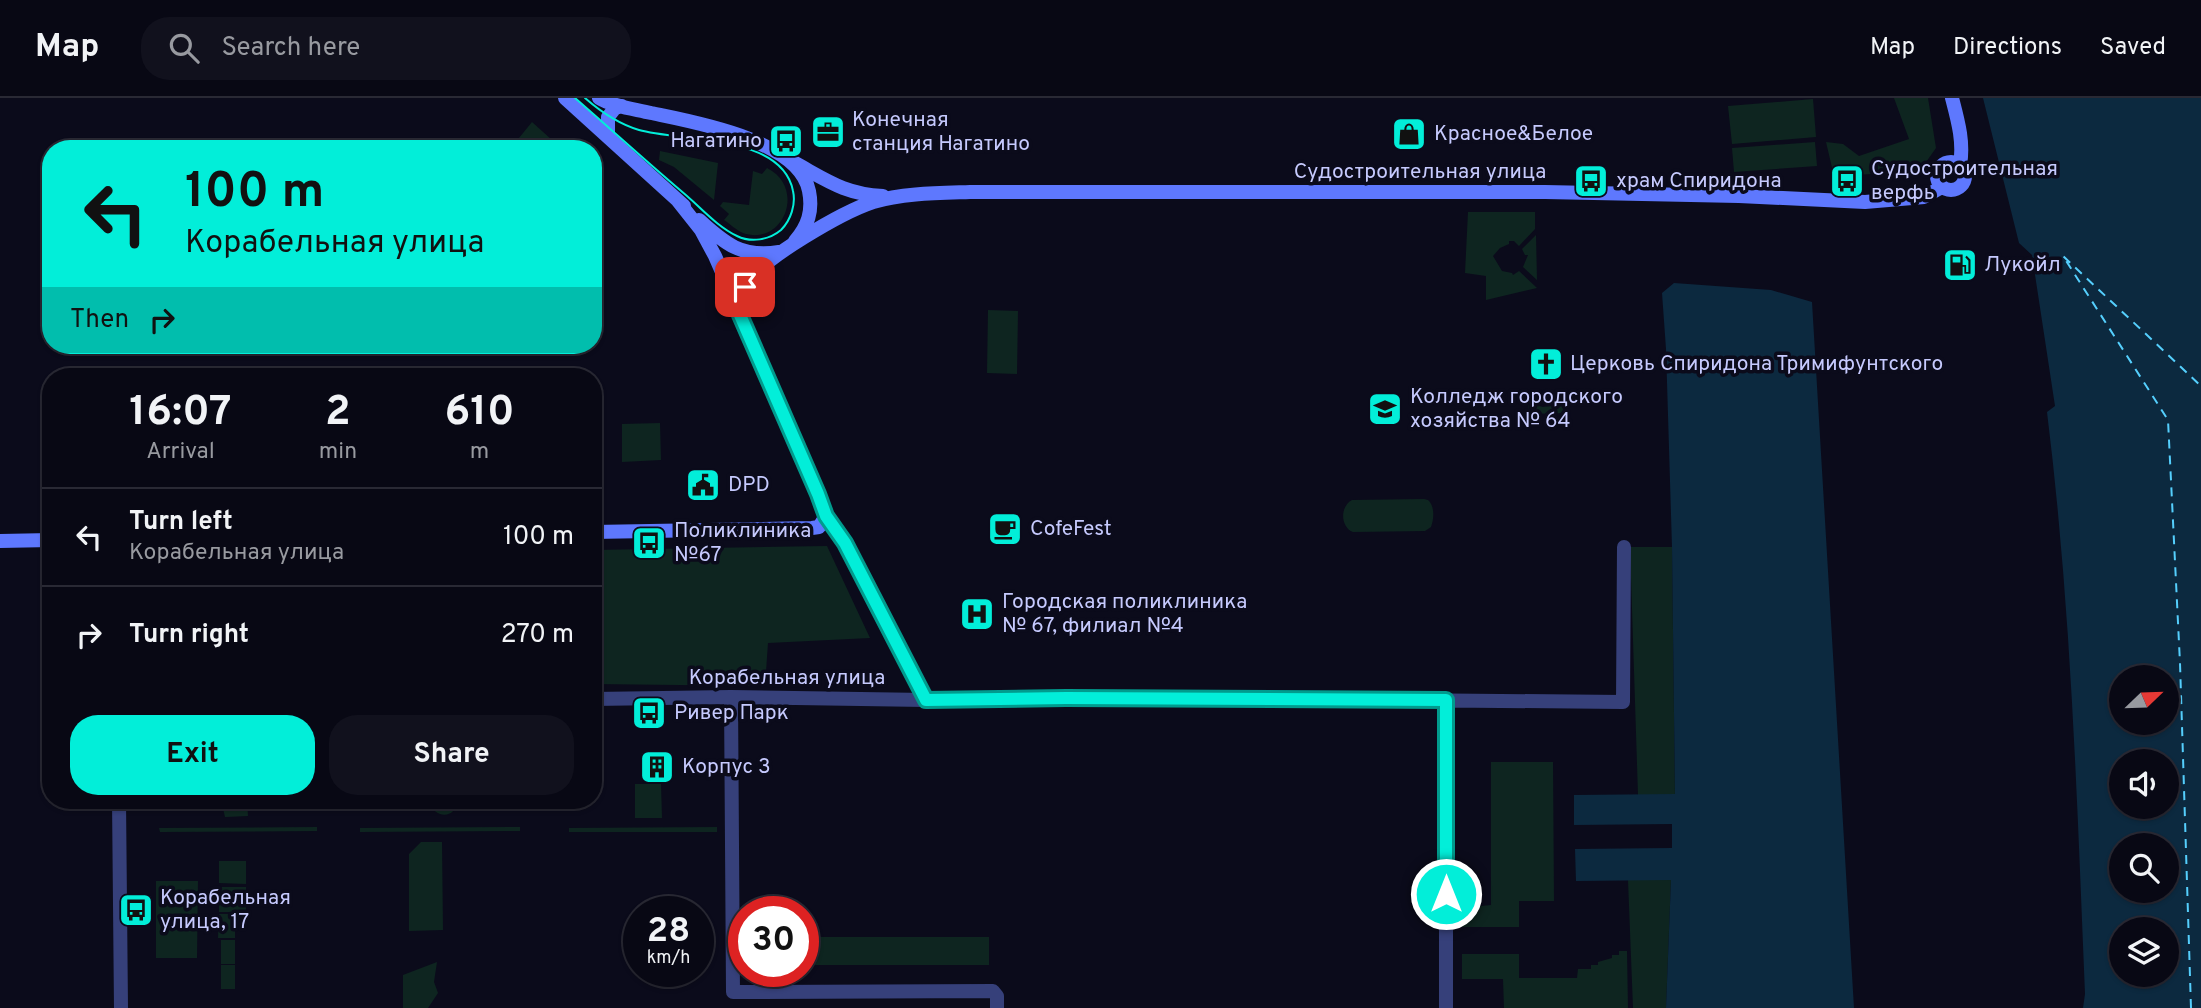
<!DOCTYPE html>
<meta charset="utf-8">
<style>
:root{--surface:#080814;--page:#11111d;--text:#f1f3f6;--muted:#989aa0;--line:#292934;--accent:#02eed9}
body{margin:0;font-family:Overpass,sans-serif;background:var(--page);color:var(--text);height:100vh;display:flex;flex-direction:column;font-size:26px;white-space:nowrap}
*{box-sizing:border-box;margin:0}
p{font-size:23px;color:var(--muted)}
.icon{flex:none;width:38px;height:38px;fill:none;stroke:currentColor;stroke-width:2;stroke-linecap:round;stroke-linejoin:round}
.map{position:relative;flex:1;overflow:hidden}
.panel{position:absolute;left:42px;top:270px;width:560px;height:441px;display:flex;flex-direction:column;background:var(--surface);border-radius:28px;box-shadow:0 2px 5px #0004,0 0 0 2px var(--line)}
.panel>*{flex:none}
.hud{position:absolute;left:42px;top:42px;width:560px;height:214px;border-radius:28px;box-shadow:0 2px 5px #0004,0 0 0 2px var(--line);background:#02eed9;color:#111;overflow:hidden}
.needle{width:46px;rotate:67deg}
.buttons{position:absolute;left:2109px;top:567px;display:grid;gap:14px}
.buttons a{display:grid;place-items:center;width:70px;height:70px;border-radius:50%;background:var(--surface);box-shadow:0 2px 5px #0004,0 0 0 2px var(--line);font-size:35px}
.speed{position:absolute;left:623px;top:798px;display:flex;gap:14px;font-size:35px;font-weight:700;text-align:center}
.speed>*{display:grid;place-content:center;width:91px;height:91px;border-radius:50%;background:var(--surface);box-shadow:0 2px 5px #0004,0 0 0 2px var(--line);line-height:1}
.speed small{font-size:18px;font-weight:400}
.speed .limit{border:10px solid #d22;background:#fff;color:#111}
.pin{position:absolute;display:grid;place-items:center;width:60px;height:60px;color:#fff;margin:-30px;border-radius:14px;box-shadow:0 4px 10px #0006}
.me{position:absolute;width:77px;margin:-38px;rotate:0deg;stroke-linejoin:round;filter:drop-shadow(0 0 5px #0008)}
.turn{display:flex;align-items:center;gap:24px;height:147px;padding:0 28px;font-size:32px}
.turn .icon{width:91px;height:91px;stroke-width:2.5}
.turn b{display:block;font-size:49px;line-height:60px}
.then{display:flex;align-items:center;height:66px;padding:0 28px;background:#0003;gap:14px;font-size:26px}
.eta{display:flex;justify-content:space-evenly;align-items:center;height:119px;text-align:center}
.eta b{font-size:42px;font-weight:700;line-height:49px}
.action{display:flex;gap:14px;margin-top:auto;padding:14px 28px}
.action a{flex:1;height:80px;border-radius:28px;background:var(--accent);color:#111;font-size:28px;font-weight:700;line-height:80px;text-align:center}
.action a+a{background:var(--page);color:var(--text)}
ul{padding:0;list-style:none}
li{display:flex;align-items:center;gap:21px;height:98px;padding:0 28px;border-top:2px solid var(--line)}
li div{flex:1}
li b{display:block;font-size:26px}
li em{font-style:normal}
header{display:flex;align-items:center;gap:42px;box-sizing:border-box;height:98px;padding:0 35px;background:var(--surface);border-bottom:2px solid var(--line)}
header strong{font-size:33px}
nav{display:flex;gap:38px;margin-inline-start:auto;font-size:24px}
.search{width:490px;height:63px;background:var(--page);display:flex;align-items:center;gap:18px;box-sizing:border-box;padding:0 24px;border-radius:28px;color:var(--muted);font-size:26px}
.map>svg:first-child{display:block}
.green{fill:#0e2520}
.water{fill:#0c293f;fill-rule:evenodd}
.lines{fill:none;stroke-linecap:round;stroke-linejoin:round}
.ferry{stroke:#55cffd;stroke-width:2;stroke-dasharray:9 7;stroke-linecap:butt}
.street{stroke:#36407a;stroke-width:14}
.secondary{stroke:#5e78fe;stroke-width:14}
.tram{stroke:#02eed9;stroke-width:2}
.route-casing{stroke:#019b8d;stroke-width:18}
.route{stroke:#02eed9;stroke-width:12}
.labels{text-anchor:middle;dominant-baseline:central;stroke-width:7;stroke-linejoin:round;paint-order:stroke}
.poi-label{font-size:21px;fill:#c6cafe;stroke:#0b0b1b;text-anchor:start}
.street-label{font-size:21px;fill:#c6cafe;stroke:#0b0b1b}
</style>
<header>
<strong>Map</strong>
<div class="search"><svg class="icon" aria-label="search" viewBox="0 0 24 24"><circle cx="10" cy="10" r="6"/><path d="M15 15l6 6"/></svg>Search here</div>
<nav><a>Map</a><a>Directions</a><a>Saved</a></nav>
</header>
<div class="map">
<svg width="2201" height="910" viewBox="0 0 2201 910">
<rect width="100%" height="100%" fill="#0b0b1b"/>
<path class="green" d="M 1894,0 L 1928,0 L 1936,50 L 1924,67 L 1911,74 L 1834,78 L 1826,44 L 1843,46 L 1859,58 L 1909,41 Z
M 1813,1 L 1816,39 L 1732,46 L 1728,8 Z
M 532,24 L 562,51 L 510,51 Z
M 1815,44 L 1817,68 L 1734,74 L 1732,50 Z
M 660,53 L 718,65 L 714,102 L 674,69 L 659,62 Z
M 767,70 C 807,90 783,149 743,135 C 736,132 730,126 724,122 L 729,116 L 720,108 L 723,104 L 749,107 L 753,73 L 762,76 Z
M 1468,114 L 1535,114 L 1535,131 L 1519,148 L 1514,143 L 1509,143 L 1509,146 L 1500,150 L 1493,158 L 1502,173 L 1512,175 L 1513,177 L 1519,173 L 1537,190 L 1486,202 L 1486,178 L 1465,175 Z
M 1536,137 L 1537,182 L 1523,169 L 1528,157 L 1525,157 L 1522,151 Z
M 988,212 L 1018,213 L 1017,276 L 987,275 Z
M 1528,305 L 1543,309 L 1566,305 L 1567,315 L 1529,316 Z
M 660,325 L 661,362 L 622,364 L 622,326 Z
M 1424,401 L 1428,402 C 1435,408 1434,421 1431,429 L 1425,433 L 1353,434 C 1340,429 1340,408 1352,402 Z
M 827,448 L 870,540 L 768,545 L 765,588 L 593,586 L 593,452 Z
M 1630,449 L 1672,449 L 1675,697 L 1638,697 Z
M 1491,664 L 1553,664 L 1554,803 L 1519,803 L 1519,829 L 1462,829 L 1462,810 L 1491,807 Z
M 635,686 L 661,686 L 662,720 L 635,720 Z
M 221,702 L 247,702 L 248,718 L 225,719 Z
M 427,702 L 459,702 C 454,723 434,720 427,702 Z
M 317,729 L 317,733 L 160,734 L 159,730 Z
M 520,729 L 520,733 L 360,734 L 360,730 Z
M 717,729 L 717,734 L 569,734 L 569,730 Z
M 421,744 L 442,744 L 443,832 L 409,833 L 409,756 Z
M 219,763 L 246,763 L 246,786 L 219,785 Z
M 1628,782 L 1671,782 L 1666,910 L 1633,910 Z
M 156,783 L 198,783 L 197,860 L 156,860 Z
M 219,789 L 246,789 L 246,814 L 219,814 Z
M 219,816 L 235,816 L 235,840 L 218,840 Z
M 818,839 L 989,839 L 989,867 L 803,867 L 803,850 L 818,850 Z
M 221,842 L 235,842 L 235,866 L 221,866 Z
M 1619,853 L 1627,853 L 1628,910 L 1504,910 L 1503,881 L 1462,881 L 1462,856 L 1519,856 L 1519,880 L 1577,880 L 1578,871 L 1591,871 L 1591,867 L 1598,867 L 1598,864 L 1612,860 L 1612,857 L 1619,857 Z
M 437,864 L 434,884 L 438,895 L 428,910 L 403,910 L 403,877 Z
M 221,867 L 235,867 L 235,891 L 221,891 Z"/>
<path class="water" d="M 1983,0 L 2201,0 L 2201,910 L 2083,910 L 2085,896 C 2077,701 2071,507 2047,314 L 2055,308 L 2032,157 L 2019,145 ZM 2121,579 L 2166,579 L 2166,625 L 2121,625 ZM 2121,663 L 2166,663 L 2166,709 L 2121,709 ZM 2121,747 L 2166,747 L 2166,793 L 2121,793 ZM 2121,831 L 2166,831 L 2166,877 L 2121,877 Z
M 1674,185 L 1771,192 L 1812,204 L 1854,910 L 1666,910 L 1671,782 L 1576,783 L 1575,751 L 1672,750 L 1672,726 L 1574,727 L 1574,697 L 1675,696 L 1672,449 L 1666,251 L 1662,195 Z"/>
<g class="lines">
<path class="ferry" d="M 2191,910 L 2180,565 L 2168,322 L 2063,158 L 2201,288"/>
<path class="street" d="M 826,418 L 845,445 L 926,602
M 731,599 L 733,894 L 993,893 L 997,898 L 997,910
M 593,601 L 731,599 L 926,602 L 1066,599 L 1623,604 L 1624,449
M 119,702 L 121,910
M 1446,910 L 1446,602"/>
<path class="secondary" d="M 565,0 L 684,108
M 599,0 C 614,9 635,11 651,15 C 694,24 799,42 809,93 C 813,113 808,128 795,143
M 1952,0 C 1958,23 1964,44 1960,67
M 608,38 L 608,19 L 615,10 L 622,8
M1937 78a14 14 0 1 1 28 0a14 14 0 1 1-28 0Z
M 795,65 C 828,83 845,96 883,98
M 699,122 C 725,146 742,160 779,154
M 740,217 C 740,206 740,197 747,186 C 762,160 843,114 873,104 C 903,95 939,95 970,94 L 1545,94 L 1739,98 L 1865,104 L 1924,99 L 1942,89
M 593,434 L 812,430 L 819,429 L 826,418 L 823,407 L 715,158 L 701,132 L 678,103
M 0,443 L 51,442"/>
<path class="tram" d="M 575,0 C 613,33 649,66 687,98 C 702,111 718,129 737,138 C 751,145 769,142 781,132 C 791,122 796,106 793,93 C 782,36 682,44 639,32 C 619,26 601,14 585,0"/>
</g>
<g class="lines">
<g class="route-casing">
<path id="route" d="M 745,189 L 740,199 L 740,217 L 818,396 L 826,418 L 845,445 L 926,602 L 1066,600 L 1446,602 L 1446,796"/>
</g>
<use href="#route" class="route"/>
</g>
<defs>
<g id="office-square" transform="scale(1.75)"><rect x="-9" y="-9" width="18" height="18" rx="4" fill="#02eed9" stroke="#0b0b1b"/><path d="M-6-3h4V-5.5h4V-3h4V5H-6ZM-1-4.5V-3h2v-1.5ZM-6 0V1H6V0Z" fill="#111"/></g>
<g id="shop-square" transform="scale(1.75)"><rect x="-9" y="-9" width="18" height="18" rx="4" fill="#02eed9" stroke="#0b0b1b"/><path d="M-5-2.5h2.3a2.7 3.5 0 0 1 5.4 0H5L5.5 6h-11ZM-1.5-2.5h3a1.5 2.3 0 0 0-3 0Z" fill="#111"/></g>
<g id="bus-square" transform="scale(1.75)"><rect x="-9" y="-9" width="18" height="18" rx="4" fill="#02eed9" stroke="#0b0b1b"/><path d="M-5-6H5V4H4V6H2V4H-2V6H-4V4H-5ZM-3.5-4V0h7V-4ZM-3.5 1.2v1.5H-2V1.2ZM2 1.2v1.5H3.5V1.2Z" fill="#111"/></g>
<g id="fuel-square" transform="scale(1.75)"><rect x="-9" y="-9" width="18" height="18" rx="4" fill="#02eed9" stroke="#0b0b1b"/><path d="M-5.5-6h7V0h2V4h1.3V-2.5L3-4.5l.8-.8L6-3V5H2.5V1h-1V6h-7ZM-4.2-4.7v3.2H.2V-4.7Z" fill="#111"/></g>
<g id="church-square" transform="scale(1.75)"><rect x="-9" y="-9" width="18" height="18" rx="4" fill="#02eed9" stroke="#0b0b1b"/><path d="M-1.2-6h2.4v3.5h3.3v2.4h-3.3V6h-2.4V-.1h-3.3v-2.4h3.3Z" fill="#111"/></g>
<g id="university-square" transform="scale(1.75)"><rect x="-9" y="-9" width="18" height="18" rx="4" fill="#02eed9" stroke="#0b0b1b"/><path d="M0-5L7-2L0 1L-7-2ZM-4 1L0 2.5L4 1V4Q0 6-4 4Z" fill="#111"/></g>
<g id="civic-square" transform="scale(1.75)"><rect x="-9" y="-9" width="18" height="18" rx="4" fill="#02eed9" stroke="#0b0b1b"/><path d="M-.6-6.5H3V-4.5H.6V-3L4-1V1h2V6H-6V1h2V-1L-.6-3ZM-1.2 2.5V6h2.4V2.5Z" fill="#111"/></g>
<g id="cafe-square" transform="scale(1.75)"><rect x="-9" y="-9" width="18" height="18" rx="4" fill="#02eed9" stroke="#0b0b1b"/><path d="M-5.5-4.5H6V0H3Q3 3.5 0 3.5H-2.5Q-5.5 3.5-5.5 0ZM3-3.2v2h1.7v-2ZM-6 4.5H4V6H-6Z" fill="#111"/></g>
<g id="hospital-square" transform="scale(1.75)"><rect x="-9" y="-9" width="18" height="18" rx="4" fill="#02eed9" stroke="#0b0b1b"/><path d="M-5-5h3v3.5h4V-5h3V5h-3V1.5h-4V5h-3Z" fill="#111"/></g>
<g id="building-square" transform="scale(1.75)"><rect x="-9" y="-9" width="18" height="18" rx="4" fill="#02eed9" stroke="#0b0b1b"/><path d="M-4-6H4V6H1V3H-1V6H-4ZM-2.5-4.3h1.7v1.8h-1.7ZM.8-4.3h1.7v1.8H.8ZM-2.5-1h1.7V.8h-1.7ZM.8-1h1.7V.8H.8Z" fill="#111"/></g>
</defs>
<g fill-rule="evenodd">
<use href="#office-square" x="828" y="34"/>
<use href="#shop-square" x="1409" y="36"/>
<use href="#bus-square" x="786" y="43"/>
<use href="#bus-square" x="1591" y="83"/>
<use href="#bus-square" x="1847" y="83"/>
<use href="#fuel-square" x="1960" y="167"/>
<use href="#church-square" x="1546" y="266"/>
<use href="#university-square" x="1385" y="311"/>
<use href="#civic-square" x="703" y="387"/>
<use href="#cafe-square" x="1005" y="431"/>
<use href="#bus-square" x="649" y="445"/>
<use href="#hospital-square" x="977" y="516"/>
<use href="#bus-square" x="649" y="615"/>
<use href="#building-square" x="657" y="669"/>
<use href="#bus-square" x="136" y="812"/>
</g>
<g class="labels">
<g class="poi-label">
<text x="852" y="22">Конечная<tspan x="852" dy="24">станция Нагатино</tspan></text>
<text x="1434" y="36">Красное&amp;Белое</text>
<text x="762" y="43" text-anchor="end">Нагатино</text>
<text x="1871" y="71">Судостроительная<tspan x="1871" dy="24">верфь</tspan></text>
<text x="1616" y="83">храм Спиридона</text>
<text x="1984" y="167">Лукойл</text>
<text x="1570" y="266">Церковь Спиридона Тримифунтского</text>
<text x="1410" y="299">Колледж городского<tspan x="1410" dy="24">хозяйства № 64</tspan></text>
<text x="728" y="387">DPD</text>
<text x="1030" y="431">CofeFest</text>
<text x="674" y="433">Поликлиника<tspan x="674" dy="24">№67</tspan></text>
<text x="1002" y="504">Городская поликлиника<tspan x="1002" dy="24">№ 67, филиал №4</tspan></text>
<text x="674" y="615">Ривер Парк</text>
<text x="682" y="669">Корпус 3</text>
<text x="160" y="800">Корабельная<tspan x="160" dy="24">улица, 17</tspan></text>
</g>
<g class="street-label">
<text x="1420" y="74">Судостроительная улица</text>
<text x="787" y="580">Корабельная улица</text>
</g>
</g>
</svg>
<div class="buttons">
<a><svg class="needle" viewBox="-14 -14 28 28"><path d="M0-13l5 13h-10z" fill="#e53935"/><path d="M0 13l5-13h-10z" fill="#989aa0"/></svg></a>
<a><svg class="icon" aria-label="sound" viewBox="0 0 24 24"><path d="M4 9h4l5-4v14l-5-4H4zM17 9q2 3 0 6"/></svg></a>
<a><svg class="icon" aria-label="search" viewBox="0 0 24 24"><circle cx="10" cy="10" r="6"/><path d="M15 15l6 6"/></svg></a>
<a><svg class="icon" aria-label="layers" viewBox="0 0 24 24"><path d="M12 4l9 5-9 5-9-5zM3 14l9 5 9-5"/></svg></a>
</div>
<div class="speed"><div>28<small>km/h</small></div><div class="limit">30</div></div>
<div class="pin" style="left:745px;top:189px;background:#d93025"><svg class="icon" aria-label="arrive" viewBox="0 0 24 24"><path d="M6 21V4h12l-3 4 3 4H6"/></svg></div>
<svg class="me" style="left:1446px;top:796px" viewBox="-20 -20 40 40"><circle r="17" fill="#02eed9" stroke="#fff" stroke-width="3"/><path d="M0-11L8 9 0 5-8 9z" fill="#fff"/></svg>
<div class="hud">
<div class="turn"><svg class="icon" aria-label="left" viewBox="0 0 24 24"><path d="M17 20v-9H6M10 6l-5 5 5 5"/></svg><div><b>100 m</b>Корабельная улица</div></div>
<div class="then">Then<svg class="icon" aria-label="right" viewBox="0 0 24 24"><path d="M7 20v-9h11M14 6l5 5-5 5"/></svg></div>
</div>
<section class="panel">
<div class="eta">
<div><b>16:07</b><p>Arrival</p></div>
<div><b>2</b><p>min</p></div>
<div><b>610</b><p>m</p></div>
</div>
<ul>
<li><svg class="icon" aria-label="left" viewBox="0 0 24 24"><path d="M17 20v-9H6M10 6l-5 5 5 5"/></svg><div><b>Turn left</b><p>Корабельная улица</p></div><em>100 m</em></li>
<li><svg class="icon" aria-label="right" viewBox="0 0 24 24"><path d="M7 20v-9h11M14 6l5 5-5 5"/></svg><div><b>Turn right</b></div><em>270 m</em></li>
</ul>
<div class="action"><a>Exit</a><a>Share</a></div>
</section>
</div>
